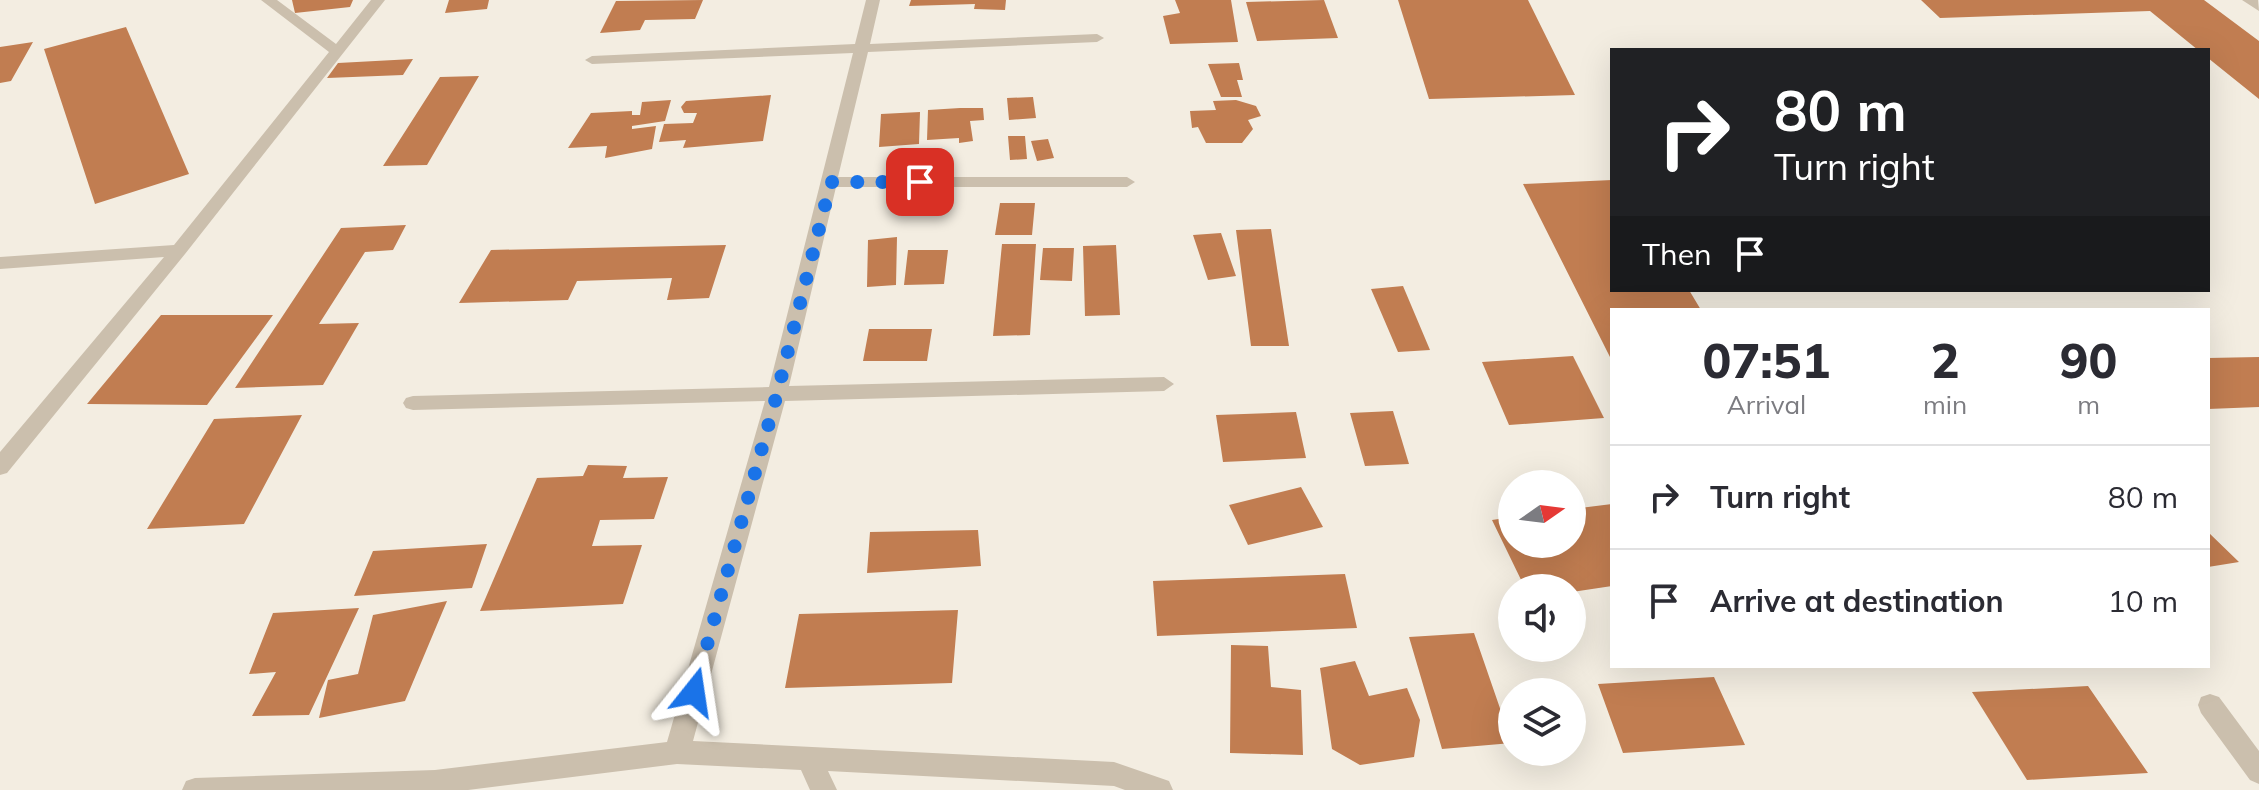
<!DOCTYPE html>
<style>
:root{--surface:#fff;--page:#f2f2f3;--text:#2b2b33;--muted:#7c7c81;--line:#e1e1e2}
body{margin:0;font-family:Mulish,sans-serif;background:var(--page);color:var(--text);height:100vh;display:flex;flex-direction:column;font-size:30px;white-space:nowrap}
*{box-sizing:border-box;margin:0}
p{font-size:26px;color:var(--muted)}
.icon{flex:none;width:44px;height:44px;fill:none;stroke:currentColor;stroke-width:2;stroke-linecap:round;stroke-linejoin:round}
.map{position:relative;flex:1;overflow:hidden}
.side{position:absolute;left:1610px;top:308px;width:600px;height:360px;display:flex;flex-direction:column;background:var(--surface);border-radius:0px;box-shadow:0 8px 32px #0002}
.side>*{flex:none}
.banner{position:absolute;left:1610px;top:48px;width:600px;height:244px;border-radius:0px;box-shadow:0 8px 32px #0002;background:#202124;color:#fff;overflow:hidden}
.needle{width:52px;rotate:76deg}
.tools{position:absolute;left:1498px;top:470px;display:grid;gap:16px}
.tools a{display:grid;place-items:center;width:88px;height:88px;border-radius:50%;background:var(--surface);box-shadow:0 8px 32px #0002;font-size:40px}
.pin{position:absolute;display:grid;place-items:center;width:68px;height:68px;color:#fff;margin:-34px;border-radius:16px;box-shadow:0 4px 12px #0006}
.me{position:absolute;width:88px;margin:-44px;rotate:15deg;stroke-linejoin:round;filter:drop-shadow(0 0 6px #0008)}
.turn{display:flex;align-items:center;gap:28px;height:168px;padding:0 32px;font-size:36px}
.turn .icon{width:104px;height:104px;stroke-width:2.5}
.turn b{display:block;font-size:56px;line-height:68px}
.then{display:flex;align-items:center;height:76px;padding:0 32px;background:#0003;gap:16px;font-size:30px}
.eta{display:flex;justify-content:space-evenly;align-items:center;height:136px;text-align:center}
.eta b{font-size:48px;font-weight:800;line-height:56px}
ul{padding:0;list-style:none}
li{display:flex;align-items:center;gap:24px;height:104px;padding:0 32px;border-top:2px solid var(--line)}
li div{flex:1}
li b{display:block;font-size:30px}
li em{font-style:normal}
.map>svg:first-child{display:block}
.building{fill:#c17d51}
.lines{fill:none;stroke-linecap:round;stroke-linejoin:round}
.street{fill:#cbbfad;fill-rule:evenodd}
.route{stroke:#1a73e8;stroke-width:14;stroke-dasharray:0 25.2}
</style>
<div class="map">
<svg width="2259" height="790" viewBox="0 0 2259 790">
<rect width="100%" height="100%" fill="#f3ede1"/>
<path class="building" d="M 292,0 L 353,0 L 350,7 L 295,13 Z
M 449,0 L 489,0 L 487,9 L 445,13 Z
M 703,0 L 695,19 L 645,20 L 640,30 L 600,33 L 616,1 Z
M 911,0 L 1006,0 L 1005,10 L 974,9 L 975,4 L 909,6 Z
M 1175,0 L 1231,0 L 1238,42 L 1170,44 L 1163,16 L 1180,13 Z
M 1324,0 L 1338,38 L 1257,41 L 1246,2 Z
M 1398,0 L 1528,0 L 1575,95 L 1429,99 Z
M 1921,0 L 2204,0 L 2259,41 L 2259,99 L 2208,58 L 2208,50 L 2198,50 L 2150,11 L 1940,18 Z
M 126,27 L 189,174 L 95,204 L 44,49 Z
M 33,42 L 11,81 L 0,83 L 0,47 Z
M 413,59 L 403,75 L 327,78 L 338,63 Z
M 1239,63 L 1243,80 L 1237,80 L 1242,97 L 1221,97 L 1208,64 Z
M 479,76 L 427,165 L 383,166 L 440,77 Z
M 771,95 L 763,141 L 683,148 L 686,140 L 659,142 L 664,124 L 693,123 L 697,113 L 684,113 L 681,107 L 686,101 Z
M 1033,97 L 1036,118 L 1009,120 L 1007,98 Z
M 671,100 L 665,121 L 632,126 L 632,129 L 656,126 L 652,149 L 605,158 L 607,146 L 568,148 L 591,113 L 632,111 L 632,115 L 640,115 L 642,102 Z
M 1236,100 L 1256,106 L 1261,116 L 1248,120 L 1253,129 L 1242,143 L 1206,143 L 1198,127 L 1192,128 L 1190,111 L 1216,110 L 1213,101 Z
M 960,108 L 983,108 L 984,120 L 970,121 L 973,141 L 959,143 L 959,138 L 927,140 L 928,110 Z
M 920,112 L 919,144 L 879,147 L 881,114 Z
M 1008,136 L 1025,136 L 1027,159 L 1010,160 Z
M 1048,139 L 1054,158 L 1037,161 L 1031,141 Z
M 1612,180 L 1612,290 L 1689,290 L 1701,310 L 1612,310 L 1612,361 L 1523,184 Z
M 1000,203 L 1035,203 L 1032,235 L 995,235 Z
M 406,225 L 393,250 L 365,252 L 319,324 L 359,323 L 323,385 L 235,388 L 341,228 Z
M 1271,229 L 1289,346 L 1251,346 L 1236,230 Z
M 1221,233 L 1236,276 L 1208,280 L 1193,235 Z
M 897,237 L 896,285 L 867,287 L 868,240 Z
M 1002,244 L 1036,244 L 1030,335 L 993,336 Z
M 726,245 L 709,298 L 667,300 L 672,278 L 577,281 L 568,300 L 459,303 L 491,250 Z
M 1116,245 L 1120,315 L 1085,316 L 1083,246 Z
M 1043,248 L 1074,248 L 1072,281 L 1040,280 Z
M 908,250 L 948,250 L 944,284 L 904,285 Z
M 1403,286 L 1430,350 L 1398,352 L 1371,289 Z
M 161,315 L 273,315 L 207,405 L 87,404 Z
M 869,329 L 932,329 L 927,361 L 863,361 Z
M 1573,356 L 1604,418 L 1509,425 L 1482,362 Z
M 2259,357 L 2259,407 L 2208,409 L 2208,358 Z
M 1393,411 L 1409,464 L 1365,466 L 1350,413 Z
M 1296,412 L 1306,458 L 1223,462 L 1216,415 Z
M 302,415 L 244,524 L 147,529 L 214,419 Z
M 588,465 L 627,466 L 623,478 L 668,477 L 654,519 L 600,520 L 592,546 L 642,545 L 623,604 L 480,611 L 537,478 L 583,476 Z
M 1301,487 L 1323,527 L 1248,545 L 1229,505 Z
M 1612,504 L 1612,586 L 1572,592 L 1572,588 L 1525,588 L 1492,520 L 1512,517 L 1512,544 L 1572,544 L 1572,509 Z
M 978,530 L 981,566 L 867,573 L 870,532 Z
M 2208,532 L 2239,562 L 2208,567 Z
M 487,544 L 472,588 L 354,596 L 373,551 Z
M 1345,574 L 1357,628 L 1157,636 L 1153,581 Z
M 447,601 L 405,701 L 319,718 L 328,680 L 358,674 L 373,615 Z
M 359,608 L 309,715 L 252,716 L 276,672 L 249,674 L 273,613 Z
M 958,610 L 952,683 L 785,688 L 799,614 Z
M 1474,633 L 1512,743 L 1442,749 L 1409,637 Z
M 1231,645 L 1268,646 L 1271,687 L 1301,690 L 1303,755 L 1230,753 Z
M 1355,661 L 1369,696 L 1407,688 L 1420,720 L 1414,757 L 1360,765 L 1332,749 L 1320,668 Z
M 1714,677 L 1745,745 L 1623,753 L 1598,684 Z
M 2088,686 L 2148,773 L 2027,780 L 1972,692 Z"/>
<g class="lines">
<path class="street" d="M 261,0 L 277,0 L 336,44 L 371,0 L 385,0 L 185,254 L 7,473 L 0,475 L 0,452 L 164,257 L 0,269 L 0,257 L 174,245 L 329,52 Z
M 866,0 L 880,0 L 870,44 L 1097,34 L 1104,38 L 1097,42 L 868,52 L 838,177 L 1127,177 L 1135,182 L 1127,187 L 836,187 L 789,386 L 1164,377 L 1174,384 L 1164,391 L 785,401 L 693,741 L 1114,762 L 1169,781 L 1173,790 L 1125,790 L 1114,786 L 828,771 L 837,790 L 810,790 L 801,770 L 677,764 L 468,790 L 182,790 L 186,781 L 195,778 L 435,770 L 667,742 L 765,401 L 413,410 L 406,408 L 403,403 L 406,398 L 413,396 L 769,387 L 853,53 L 592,64 L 585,60 L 592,56 L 855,44 Z
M 2242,0 L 2258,0 L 2259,11 Z
M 2210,694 L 2219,697 L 2259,751 L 2259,784 L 2250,780 L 2201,713 L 2198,705 L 2201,697 Z"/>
</g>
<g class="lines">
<path class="route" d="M 694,692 L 777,394 L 831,182 L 920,182"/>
</g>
</svg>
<div class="tools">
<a><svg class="needle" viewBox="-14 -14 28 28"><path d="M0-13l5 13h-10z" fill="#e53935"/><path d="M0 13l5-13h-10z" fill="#7c7c81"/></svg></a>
<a><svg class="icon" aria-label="sound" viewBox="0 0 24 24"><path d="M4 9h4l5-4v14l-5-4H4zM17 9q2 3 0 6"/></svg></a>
<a><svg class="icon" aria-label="layers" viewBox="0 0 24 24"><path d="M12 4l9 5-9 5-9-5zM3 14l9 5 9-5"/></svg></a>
</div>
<div class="pin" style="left:920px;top:182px;background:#d93025"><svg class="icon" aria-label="arrive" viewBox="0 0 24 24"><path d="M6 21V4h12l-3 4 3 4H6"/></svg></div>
<svg class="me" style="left:694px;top:692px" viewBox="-20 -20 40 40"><path d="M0-17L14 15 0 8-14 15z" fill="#1a73e8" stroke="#fff" stroke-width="4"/></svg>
<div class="banner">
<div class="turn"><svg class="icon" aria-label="right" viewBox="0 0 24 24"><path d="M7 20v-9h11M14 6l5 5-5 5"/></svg><div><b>80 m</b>Turn right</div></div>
<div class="then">Then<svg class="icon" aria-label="arrive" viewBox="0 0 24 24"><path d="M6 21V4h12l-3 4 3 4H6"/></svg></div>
</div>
<section class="side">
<div class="eta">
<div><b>07:51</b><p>Arrival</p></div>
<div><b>2</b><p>min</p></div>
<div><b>90</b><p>m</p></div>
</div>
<ul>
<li><svg class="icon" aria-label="right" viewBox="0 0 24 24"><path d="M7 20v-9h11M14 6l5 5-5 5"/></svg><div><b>Turn right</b></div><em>80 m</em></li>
<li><svg class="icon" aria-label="arrive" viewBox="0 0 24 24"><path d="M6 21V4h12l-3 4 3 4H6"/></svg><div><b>Arrive at destination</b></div><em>10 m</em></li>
</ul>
</section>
</div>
